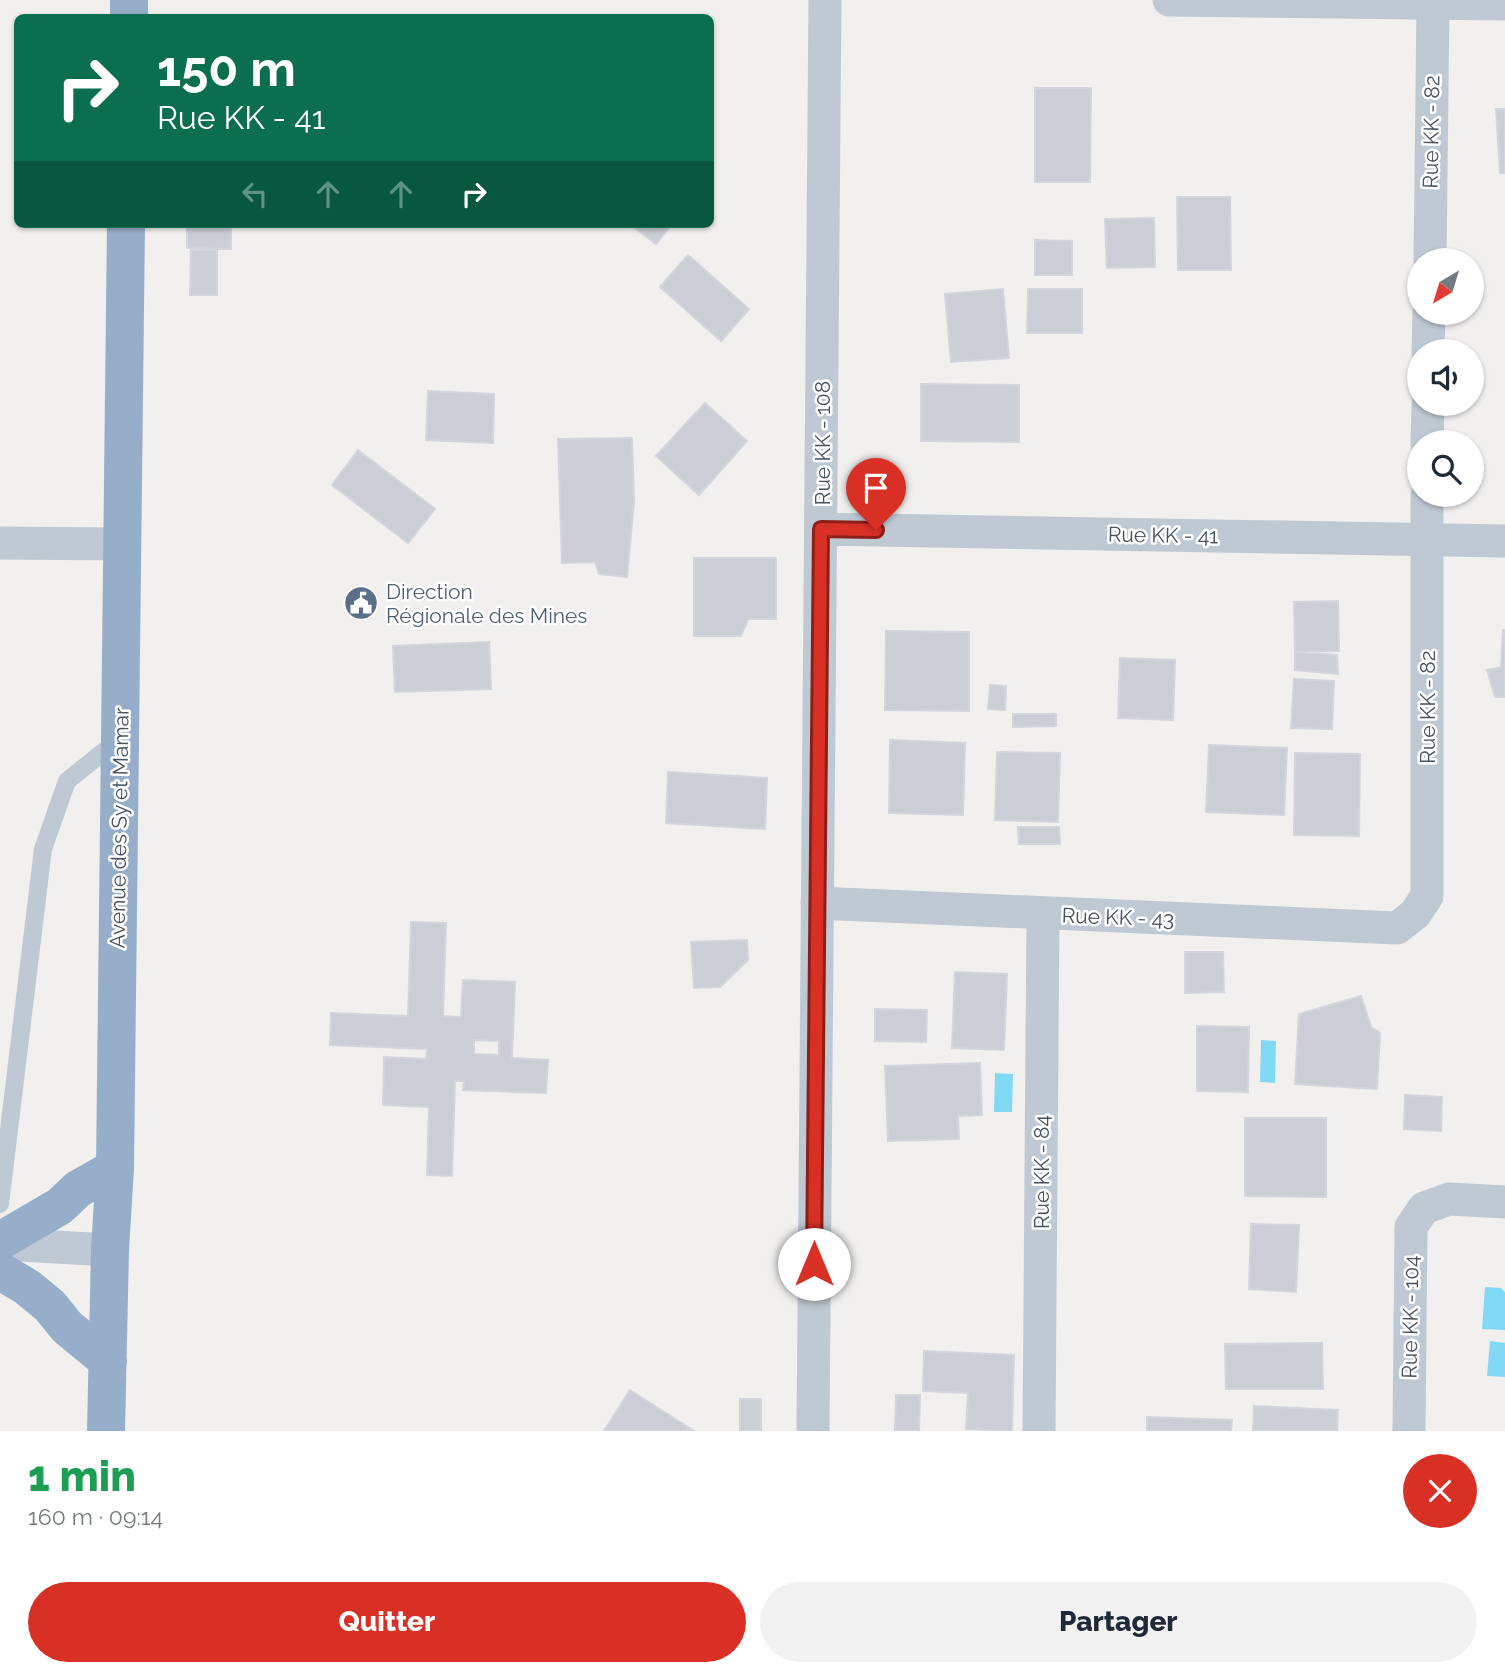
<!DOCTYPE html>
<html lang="fr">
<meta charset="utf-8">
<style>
:root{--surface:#fff;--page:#f2f2f3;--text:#1f2937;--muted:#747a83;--accent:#d93025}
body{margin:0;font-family:Raleway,sans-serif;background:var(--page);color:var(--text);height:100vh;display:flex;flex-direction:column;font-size:26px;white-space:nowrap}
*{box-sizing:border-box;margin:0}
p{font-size:23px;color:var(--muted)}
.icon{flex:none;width:38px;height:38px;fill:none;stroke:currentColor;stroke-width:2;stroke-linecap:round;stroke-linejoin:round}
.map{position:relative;height:1431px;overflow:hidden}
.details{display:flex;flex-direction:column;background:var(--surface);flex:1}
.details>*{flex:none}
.top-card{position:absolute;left:14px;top:14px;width:700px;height:214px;border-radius:10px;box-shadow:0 2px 5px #0004;background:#0b6e4f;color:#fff;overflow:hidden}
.needle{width:46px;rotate:218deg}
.tools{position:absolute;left:1407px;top:248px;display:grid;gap:14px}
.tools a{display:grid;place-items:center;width:77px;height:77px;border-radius:50%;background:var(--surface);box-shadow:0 2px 5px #0004;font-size:35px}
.pin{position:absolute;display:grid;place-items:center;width:60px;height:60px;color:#fff;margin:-72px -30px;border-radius:50% 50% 50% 0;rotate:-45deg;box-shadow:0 0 7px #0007}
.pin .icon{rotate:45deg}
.me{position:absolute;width:77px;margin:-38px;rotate:0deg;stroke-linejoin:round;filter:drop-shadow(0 0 5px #0008)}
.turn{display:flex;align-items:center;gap:24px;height:147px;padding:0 28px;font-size:32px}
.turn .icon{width:91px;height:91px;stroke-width:2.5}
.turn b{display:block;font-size:49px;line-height:60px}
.lanes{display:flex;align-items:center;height:66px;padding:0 28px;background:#0003;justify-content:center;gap:35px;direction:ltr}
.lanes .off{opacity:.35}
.round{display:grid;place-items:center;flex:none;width:74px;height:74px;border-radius:37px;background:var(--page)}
.summary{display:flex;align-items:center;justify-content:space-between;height:119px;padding:0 28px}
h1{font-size:42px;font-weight:800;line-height:52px;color:#1e9e55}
.cta{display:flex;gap:14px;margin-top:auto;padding:14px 28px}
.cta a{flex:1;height:80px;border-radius:42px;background:var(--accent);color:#fff;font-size:28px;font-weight:800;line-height:80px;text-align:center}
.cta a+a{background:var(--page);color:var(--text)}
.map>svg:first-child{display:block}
.water{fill:#82d9f6}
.building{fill:#cbced5;stroke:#d3d5dc;stroke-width:2;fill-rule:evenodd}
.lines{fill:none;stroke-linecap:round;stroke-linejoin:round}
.service{stroke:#bfc9d3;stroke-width:18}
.minor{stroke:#bfc9d3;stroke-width:33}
.trunk{stroke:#97aeca;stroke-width:38}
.route-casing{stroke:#8d1f18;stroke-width:18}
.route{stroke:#d93025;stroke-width:12}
.labels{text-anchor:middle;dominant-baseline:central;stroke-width:5;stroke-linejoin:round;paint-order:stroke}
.street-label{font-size:21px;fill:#45525f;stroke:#fff}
.service-label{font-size:21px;fill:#4e5e75;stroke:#fff;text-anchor:start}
</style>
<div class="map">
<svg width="1505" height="1431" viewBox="0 0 1505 1431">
<rect width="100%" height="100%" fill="#f2efef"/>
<path class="water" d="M 1261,1040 L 1276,1041 L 1275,1083 L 1260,1082 Z
M 995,1073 L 1013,1074 L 1012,1112 L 994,1112 Z
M 1485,1287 L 1501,1288 L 1505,1292 L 1505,1330 L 1482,1329 Z
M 1490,1341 L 1505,1343 L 1505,1377 L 1487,1376 Z"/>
<path class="building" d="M 1035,88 L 1091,88 L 1090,182 L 1035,182 Z
M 1496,109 L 1505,109 L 1505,173 L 1500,173 Z
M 1177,197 L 1230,197 L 1231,270 L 1178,270 Z
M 1154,218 L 1155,267 L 1107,268 L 1105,219 Z
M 187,224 L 231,224 L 231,249 L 187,248 Z
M 630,224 L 672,224 L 656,244 Z
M 1035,240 L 1072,241 L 1072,275 L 1035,275 Z
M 191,250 L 217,250 L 217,295 L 190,295 Z
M 688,255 L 749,309 L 721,341 L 660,287 Z
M 1003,289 L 1009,358 L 951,362 L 945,294 Z
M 1028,289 L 1082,289 L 1082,333 L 1027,333 Z
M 921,384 L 1019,385 L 1019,442 L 921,441 Z
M 428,391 L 494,394 L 493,443 L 426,440 Z
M 705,403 L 747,441 L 699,495 L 656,456 Z
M 632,438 L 634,501 L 627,577 L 599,574 L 595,562 L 562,563 L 558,439 Z
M 358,450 L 435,509 L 408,543 L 332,485 Z
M 694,558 L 776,558 L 776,619 L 748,619 L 741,636 L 694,636 Z
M 1338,601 L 1339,651 L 1295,652 L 1294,602 Z
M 1503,630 L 1505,630 L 1505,697 L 1495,697 L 1487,670 L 1501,667 Z
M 886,631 L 969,632 L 969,711 L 885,710 Z
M 489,642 L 491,689 L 395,692 L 393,646 Z
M 1295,652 L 1337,655 L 1338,674 L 1295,670 Z
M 1120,658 L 1175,660 L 1173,720 L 1118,718 Z
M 1294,679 L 1334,681 L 1332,729 L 1291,728 Z
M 990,685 L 1006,686 L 1005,710 L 988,709 Z
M 1013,714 L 1056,714 L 1056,726 L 1013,727 Z
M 890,740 L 965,743 L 963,815 L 889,813 Z
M 1209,745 L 1287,748 L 1284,815 L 1206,812 Z
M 997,752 L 1060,753 L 1058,822 L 995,820 Z
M 1295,753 L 1360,754 L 1359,836 L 1294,835 Z
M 668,772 L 767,778 L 765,829 L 666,823 Z
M 1018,827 L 1059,827 L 1060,844 L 1019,844 Z
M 411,922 L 446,923 L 443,1016 L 461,1017 L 463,980 L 515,982 L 512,1058 L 548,1060 L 546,1093 L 463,1090 L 464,1081 L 455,1081 L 452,1176 L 427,1175 L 429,1107 L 383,1105 L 384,1057 L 426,1059 L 427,1049 L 330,1045 L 331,1013 L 408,1016 ZM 474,1040 L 499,1041 L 499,1055 L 474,1054 Z
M 747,940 L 748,960 L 720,987 L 694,988 L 691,942 Z
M 1185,952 L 1223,952 L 1224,992 L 1185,993 Z
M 955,972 L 1007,974 L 1004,1050 L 952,1048 Z
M 1361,996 L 1371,1027 L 1380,1033 L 1377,1089 L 1295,1084 L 1299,1014 Z
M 875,1009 L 927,1010 L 926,1042 L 875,1041 Z
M 1197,1026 L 1249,1027 L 1248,1092 L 1197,1091 Z
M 980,1063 L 982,1115 L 958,1116 L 959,1139 L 888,1141 L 885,1066 Z
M 1405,1095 L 1442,1097 L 1441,1131 L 1404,1129 Z
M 1245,1118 L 1326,1118 L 1326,1197 L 1245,1196 Z
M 1251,1224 L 1299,1225 L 1296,1292 L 1249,1289 Z
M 1322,1343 L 1323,1389 L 1226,1389 L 1225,1344 Z
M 924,1351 L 1014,1355 L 1012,1431 L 966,1429 L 968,1393 L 923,1391 Z
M 630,1390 L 694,1431 L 604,1431 Z
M 896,1395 L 920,1395 L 919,1431 L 895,1431 Z
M 740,1399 L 761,1399 L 761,1431 L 740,1431 Z
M 1254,1406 L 1338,1410 L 1337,1431 L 1253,1431 Z
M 1147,1417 L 1232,1420 L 1231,1431 L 1147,1431 Z"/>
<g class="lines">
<path class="service" d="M 0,1204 L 43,849 L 67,781 L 117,741"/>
<path class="minor" d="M 1169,0 L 1505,4
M 1430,261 L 1433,3
M 1428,352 L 1429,313
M 1427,443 L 1428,404
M 821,529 L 1505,541
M 0,543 L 122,544
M 817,903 L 1397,928 L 1415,914 L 1427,896 L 1427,495
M 0,1244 L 110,1250
M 813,1431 L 825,0
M 1039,1431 L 1043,914
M 1409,1431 L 1411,1227 L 1424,1208 L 1449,1199 L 1505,1202"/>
<path class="trunk" d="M 129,18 L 129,0
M 0,1241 L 60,1206 L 78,1189 L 115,1168
M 0,1271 L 27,1287 L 50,1306 L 67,1327 L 108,1361
M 106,1431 L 110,1250 L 115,1168 L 126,224"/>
</g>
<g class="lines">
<g class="route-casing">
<path id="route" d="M 814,1264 L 821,529 L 876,530"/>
</g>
<use href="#route" class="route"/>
</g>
<defs>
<g id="civic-disc" transform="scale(1.75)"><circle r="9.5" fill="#5c6f8a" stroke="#fff"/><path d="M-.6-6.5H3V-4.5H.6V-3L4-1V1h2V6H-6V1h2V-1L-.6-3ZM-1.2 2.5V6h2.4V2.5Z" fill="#fff"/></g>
</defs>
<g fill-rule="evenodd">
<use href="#civic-disc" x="361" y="603"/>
</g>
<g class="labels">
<g class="street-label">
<text transform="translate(1431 132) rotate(-89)">Rue KK - 82</text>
<text transform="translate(822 443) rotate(-90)">Rue KK - 108</text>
<text transform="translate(1163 535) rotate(1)">Rue KK - 41</text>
<text transform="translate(1427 707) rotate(-90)">Rue KK - 82</text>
<text transform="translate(119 828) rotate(-89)">Avenue des Sy et Mamar</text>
<text transform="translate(1118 917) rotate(2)">Rue KK - 43</text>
<text transform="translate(1041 1172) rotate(-90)">Rue KK - 84</text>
<text transform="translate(1410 1317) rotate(-89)">Rue KK - 104</text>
</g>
<g class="service-label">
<text x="386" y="591">Direction<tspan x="386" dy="24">Régionale des Mines</tspan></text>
</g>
</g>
</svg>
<div class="tools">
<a><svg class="needle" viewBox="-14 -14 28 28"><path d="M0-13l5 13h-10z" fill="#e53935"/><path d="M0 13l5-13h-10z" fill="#747a83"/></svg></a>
<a><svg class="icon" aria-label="sound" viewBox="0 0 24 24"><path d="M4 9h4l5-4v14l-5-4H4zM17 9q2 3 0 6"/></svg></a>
<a><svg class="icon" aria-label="search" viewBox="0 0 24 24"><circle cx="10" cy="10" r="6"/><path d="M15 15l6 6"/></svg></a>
</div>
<div class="pin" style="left:876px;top:530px;background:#d93025"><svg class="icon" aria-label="arrive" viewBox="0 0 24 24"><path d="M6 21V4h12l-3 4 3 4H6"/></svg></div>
<svg class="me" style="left:814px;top:1264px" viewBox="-20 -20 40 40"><circle r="19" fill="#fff"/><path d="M0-13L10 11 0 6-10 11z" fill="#d93025"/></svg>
<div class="top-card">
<div class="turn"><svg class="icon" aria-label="right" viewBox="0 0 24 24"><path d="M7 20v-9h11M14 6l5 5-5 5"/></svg><div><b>150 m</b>Rue KK - 41</div></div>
<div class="lanes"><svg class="icon off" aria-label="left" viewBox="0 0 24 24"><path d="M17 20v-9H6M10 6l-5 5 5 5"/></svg><svg class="icon off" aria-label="ahead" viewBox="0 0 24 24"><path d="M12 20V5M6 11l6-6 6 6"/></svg><svg class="icon off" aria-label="ahead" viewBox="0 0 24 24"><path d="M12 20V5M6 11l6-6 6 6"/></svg><svg class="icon" aria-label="right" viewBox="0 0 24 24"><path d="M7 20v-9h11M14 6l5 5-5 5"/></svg></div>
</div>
</div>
<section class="details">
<div class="summary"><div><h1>1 min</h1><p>160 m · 09:14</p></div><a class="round" style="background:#d93025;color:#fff"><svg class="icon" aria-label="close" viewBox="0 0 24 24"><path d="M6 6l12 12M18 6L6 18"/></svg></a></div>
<div class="cta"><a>Quitter</a><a>Partager</a></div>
</section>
